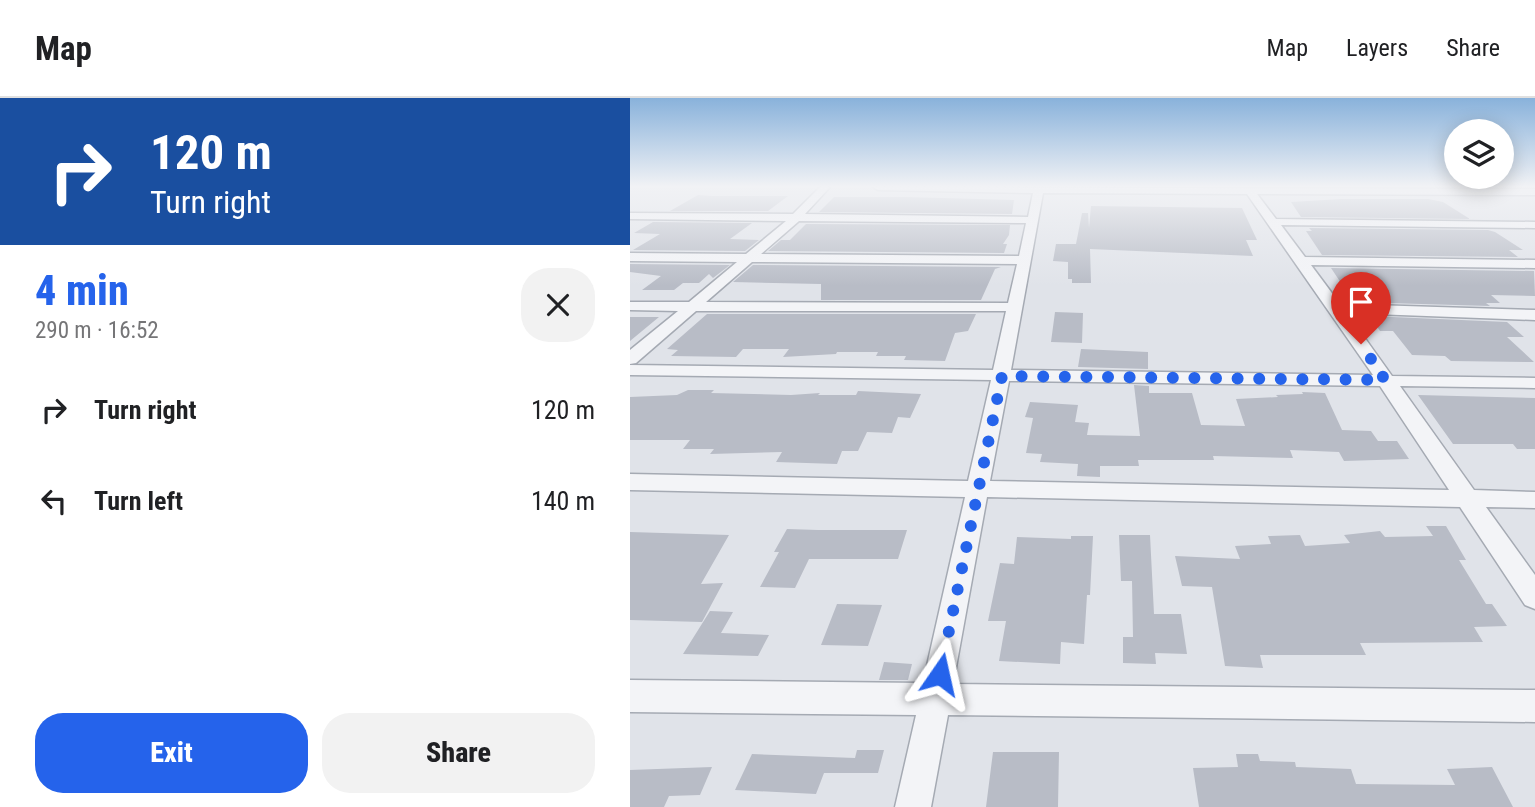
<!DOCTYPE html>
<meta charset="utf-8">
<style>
:root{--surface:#fff;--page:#f2f2f2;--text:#202124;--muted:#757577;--line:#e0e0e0;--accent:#2563eb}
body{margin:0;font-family:"Roboto Condensed",sans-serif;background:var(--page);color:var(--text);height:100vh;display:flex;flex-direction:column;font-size:26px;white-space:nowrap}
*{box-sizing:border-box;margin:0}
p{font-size:23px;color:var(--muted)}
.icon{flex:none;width:38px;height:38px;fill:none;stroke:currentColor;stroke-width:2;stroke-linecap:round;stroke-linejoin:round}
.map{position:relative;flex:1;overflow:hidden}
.sheet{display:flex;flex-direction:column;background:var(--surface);width:630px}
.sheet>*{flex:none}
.top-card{background:#1a4fa0;color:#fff;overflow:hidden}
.tools{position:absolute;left:814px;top:21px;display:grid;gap:14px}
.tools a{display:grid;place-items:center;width:70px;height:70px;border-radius:50%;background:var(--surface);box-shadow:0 4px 18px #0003;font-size:35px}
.pin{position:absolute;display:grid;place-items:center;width:60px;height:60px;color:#fff;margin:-72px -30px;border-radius:50% 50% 50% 0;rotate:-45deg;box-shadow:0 0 7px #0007}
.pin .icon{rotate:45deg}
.me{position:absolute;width:77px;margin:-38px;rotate:11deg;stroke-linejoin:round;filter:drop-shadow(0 0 5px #0008)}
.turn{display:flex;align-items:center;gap:24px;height:147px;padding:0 35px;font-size:32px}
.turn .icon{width:91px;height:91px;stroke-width:2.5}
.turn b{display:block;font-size:49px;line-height:60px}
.round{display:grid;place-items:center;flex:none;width:74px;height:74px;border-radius:28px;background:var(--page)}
.overview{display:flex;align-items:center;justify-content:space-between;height:119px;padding:0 35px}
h1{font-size:42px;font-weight:800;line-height:52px;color:var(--accent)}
.cta{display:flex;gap:14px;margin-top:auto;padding:14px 35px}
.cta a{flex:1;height:80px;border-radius:28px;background:var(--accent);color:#fff;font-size:28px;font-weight:800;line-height:80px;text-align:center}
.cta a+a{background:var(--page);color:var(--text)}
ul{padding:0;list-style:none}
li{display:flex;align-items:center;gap:21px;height:91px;padding:0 35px}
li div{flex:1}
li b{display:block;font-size:26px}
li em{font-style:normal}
header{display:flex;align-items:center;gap:42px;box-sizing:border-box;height:98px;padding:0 35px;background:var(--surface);border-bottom:2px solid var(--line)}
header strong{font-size:33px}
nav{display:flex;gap:38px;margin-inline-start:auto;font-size:24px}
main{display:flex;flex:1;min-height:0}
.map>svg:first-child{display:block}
.building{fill:#b8bcc6}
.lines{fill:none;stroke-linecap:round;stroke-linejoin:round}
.minor-casing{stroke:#a5aab3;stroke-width:3}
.minor{fill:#f3f4f7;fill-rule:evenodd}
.route{stroke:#2563eb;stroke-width:12;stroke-dasharray:0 21.6}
</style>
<header>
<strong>Map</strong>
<nav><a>Map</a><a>Layers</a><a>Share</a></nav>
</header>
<main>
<section class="sheet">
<div class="top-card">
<div class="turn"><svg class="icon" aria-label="right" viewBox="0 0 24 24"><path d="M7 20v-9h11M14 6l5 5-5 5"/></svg><div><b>120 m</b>Turn right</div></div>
</div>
<div class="overview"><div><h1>4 min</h1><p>290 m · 16:52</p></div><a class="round"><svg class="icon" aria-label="close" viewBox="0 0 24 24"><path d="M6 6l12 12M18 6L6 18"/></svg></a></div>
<ul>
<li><svg class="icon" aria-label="right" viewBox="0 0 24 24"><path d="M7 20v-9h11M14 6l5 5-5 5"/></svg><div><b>Turn right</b></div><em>120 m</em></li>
<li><svg class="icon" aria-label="left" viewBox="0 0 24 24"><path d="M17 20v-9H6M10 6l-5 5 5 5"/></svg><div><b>Turn left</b></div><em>140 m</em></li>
</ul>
<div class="cta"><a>Exit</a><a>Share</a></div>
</section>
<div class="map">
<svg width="905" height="709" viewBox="0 0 905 709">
<rect width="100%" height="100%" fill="#e0e3e9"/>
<path class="building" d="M 68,97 L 82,98 L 158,98 L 138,113 L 40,113 Z
M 204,99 L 275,99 L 384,102 L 382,116 L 189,114 Z
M 712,101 L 798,101 L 813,104 L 840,121 L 671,119 L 661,104 Z
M 461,108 L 612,110 L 627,142 L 616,142 L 623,158 L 460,151 L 461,185 L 442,185 L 442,181 L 438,181 L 438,164 L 423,163 L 426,146 L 446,146 L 452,115 L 458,115 L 459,130 Z
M 23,124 L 122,125 L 100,141 L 129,142 L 115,153 L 3,152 L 30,136 L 4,135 Z
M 176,126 L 380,127 L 379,137 L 373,146 L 377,146 L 374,155 L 138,153 L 151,142 L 160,142 Z
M 679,130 L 858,132 L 865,134 L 893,152 L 879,152 L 888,159 L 692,157 L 676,133 L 682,133 Z
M 0,166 L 100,167 L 83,180 L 79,176 L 69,185 L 53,185 L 44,192 L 12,192 L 31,178 L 0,174 Z
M 123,167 L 371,169 L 365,171 L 351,202 L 191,202 L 191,186 L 103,184 Z
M 701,170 L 904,173 L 905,198 L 861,197 L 870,205 L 856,205 L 860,208 L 723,204 L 709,189 L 713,188 Z
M 425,214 L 453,215 L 452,245 L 421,244 Z
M 77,216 L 346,216 L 338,233 L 325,235 L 315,263 L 274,262 L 276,258 L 246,258 L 248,254 L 207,254 L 206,256 L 153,259 L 159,251 L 113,251 L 106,259 L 41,258 L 48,252 L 37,251 Z
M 740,218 L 877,224 L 894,239 L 877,239 L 904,264 L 821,263 L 815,258 L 782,257 L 763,233 L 750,233 Z
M 0,219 L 29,219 L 0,243 Z
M 451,251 L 518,254 L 518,271 L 448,269 Z
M 504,287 L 519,288 L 519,295 L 562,295 L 571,327 L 615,328 L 606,301 L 648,299 L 646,297 L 673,296 L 672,294 L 695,295 L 712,332 L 741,333 L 748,343 L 767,343 L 779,361 L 714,363 L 709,354 L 660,352 L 663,360 L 583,358 L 584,362 L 508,362 L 509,368 L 470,368 L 470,379 L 447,378 L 448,366 L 410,364 L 412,356 L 396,355 L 403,320 L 395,319 L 400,304 L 448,307 L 445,324 L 459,325 L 457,337 L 510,338 Z
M 58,292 L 84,292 L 81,295 L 161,297 L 190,295 L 188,297 L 226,297 L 228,293 L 291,296 L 280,320 L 268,319 L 262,335 L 237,334 L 228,353 L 212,353 L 207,366 L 146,364 L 152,354 L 80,356 L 84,351 L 53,351 L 60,342 L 0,342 L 0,299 L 47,297 Z
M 788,297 L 905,300 L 905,351 L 887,351 L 883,346 L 823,346 Z
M 796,428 L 816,428 L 836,462 L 829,462 L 856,506 L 862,506 L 877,528 L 844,529 L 853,544 L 730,545 L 736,557 L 630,557 L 633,570 L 595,568 L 582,489 L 552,488 L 545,458 L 610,461 L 605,448 L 641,446 L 638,438 L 670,437 L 675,448 L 720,445 L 714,437 L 750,433 L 755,439 L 803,438 Z
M 157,431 L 188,432 L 277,432 L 268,461 L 179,461 L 165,490 L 130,489 L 149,454 L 144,454 Z
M 0,434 L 99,437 L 71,486 L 93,485 L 72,524 L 0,522 Z
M 489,437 L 520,437 L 524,516 L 551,516 L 557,556 L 525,555 L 526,566 L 493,565 L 493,539 L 503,539 L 502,483 L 491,483 Z
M 441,438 L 463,438 L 460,497 L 457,497 L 454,546 L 431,544 L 430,566 L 369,563 L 376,523 L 358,523 L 370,465 L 384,466 L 387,439 L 441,441 Z
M 207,506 L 252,507 L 238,548 L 191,547 Z
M 80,513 L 103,514 L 91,535 L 139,537 L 128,558 L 53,556 Z
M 254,564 L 282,566 L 278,582 L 249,582 Z
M 227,652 L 254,652 L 248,675 L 194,675 L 186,696 L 105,692 L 122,656 L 225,660 Z
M 363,654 L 429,654 L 428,709 L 356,709 Z
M 606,656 L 628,656 L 630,663 L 665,664 L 666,669 L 721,671 L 726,686 L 825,687 L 817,671 L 862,669 L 883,709 L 569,709 L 563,670 L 608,669 Z
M 82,669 L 70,697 L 39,698 L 34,709 L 0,709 L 0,672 Z"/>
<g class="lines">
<g class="minor-casing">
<path id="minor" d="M 190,89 L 200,89 L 175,116 L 398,119 L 403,95 L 248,92 L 243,89 L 905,91 L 905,97 L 627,96 L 646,121 L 905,124 L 905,130 L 651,127 L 675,159 L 905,162 L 905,170 L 681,167 L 710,206 L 905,212 L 905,222 L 717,215 L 762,278 L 905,280 L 905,290 L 770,288 L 844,392 L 905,394 L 905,410 L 856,409 L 905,477 L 905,511 L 895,507 L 830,409 L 357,399 L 323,586 L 905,592 L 905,624 L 318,617 L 301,709 L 265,709 L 286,617 L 0,614 L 0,582 L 293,585 L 335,399 L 0,392 L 0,376 L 338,383 L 361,282 L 0,277 L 0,267 L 363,272 L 376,213 L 66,213 L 6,265 L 0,266 L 0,252 L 48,213 L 0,212 L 0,204 L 59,204 L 107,164 L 0,163 L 0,155 L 116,156 L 156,123 L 0,121 L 0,115 L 163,116 ZM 413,95 L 617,96 L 743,277 L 381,272 ZM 169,123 L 396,125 L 389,158 L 131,156 ZM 122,164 L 387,166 L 378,205 L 76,204 ZM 379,283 L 750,288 L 819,392 L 360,383 Z"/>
</g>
<use href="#minor" class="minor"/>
</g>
<linearGradient id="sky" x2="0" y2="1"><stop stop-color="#89b2db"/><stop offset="0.47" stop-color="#f1f2f5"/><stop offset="1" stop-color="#f1f2f5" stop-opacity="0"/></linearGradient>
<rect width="905" height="188" fill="url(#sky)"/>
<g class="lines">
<path class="route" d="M 310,576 L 372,278 L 755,282 L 731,246"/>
</g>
</svg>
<div class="tools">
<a><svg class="icon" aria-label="layers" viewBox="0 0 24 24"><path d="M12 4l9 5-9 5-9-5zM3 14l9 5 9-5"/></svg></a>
</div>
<div class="pin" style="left:731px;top:246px;background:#d93025"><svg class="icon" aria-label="arrive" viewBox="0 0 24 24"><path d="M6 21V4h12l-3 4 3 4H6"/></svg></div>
<svg class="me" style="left:310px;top:576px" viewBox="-20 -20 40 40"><path d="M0-17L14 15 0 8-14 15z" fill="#2563eb" stroke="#fff" stroke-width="4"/></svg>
</div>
</main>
